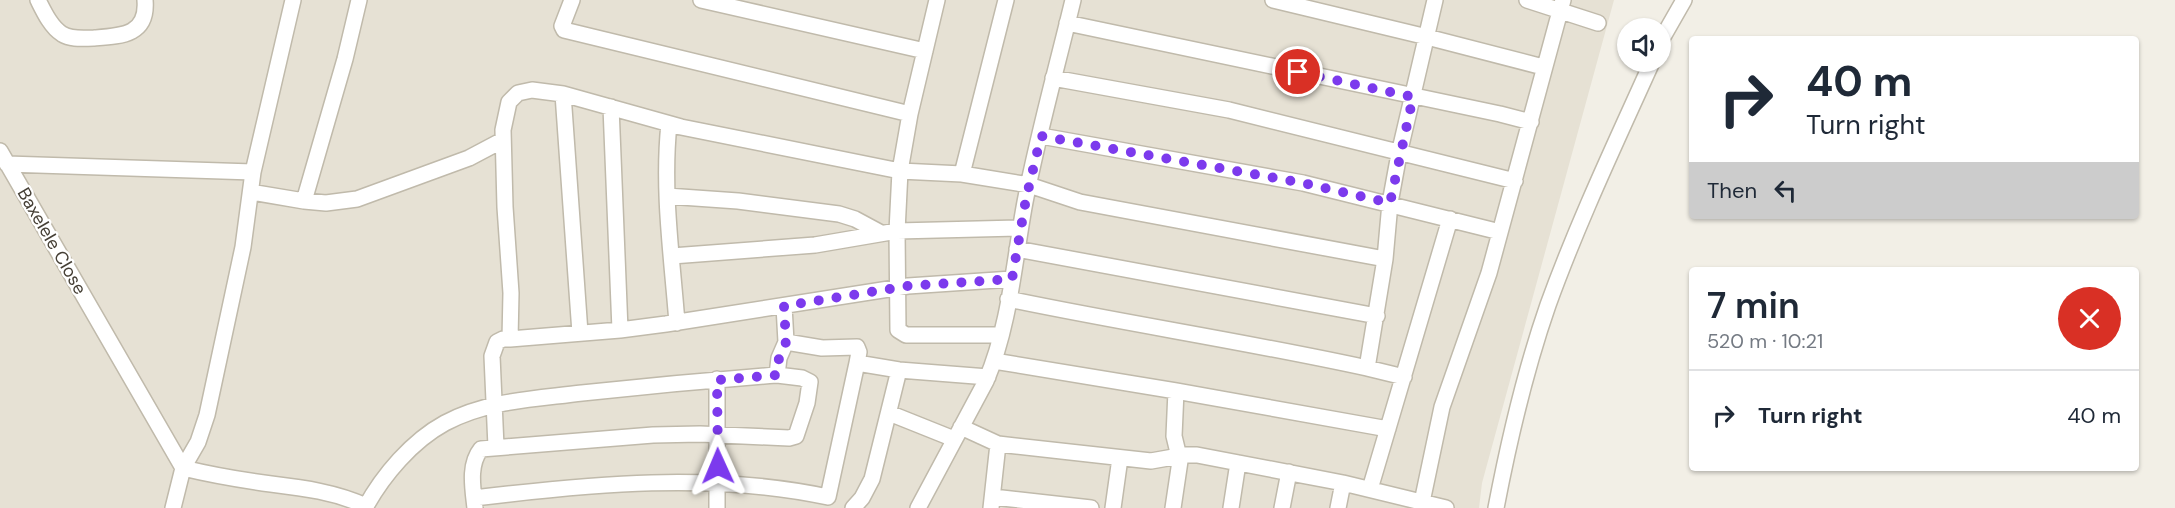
<!DOCTYPE html>
<meta charset="utf-8">
<style>
:root{--surface:#fff;--page:#f2f2f3;--text:#1f2937;--muted:#747a83;--line:#e0e1e3}
body{margin:0;font-family:"DM Sans",sans-serif;background:var(--page);color:var(--text);height:100vh;display:flex;flex-direction:column;font-size:22px;white-space:nowrap}
*{box-sizing:border-box;margin:0}
p{font-size:20px;color:var(--muted)}
.icon{flex:none;width:33px;height:33px;fill:none;stroke:currentColor;stroke-width:2;stroke-linecap:round;stroke-linejoin:round}
.map{position:relative;flex:1;overflow:hidden}
.panel{position:absolute;left:1689px;top:267px;width:450px;height:204px;display:flex;flex-direction:column;background:var(--surface);border-radius:6px;box-shadow:0 2px 4px #0004}
.panel>*{flex:none}
.banner{position:absolute;left:1689px;top:36px;width:450px;height:183px;border-radius:6px;box-shadow:0 2px 4px #0004;background:#fff;color:var(--text);overflow:hidden}
.tools{position:absolute;left:1617px;top:18px;display:grid;gap:12px}
.tools a{display:grid;place-items:center;width:54px;height:54px;border-radius:50%;background:var(--surface);box-shadow:0 2px 4px #0004;font-size:30px}
.pin{position:absolute;display:grid;place-items:center;width:51px;height:51px;color:#fff;margin:-26px;border:3px solid #fff;border-radius:50%;box-shadow:0 2px 6px #0007}
.me{position:absolute;width:66px;margin:-33px;rotate:359deg;stroke-linejoin:round;filter:drop-shadow(0 0 4px #0008)}
.turn{display:flex;align-items:center;gap:21px;height:126px;padding:0 18px;font-size:27px}
.turn .icon{width:78px;height:78px;stroke-width:2.5}
.turn b{display:block;font-size:42px;line-height:51px}
.then{display:flex;align-items:center;height:57px;padding:0 18px;background:#0003;gap:12px;font-size:22px}
.round{display:grid;place-items:center;flex:none;width:63px;height:63px;border-radius:32px;background:var(--page)}
.summary{display:flex;align-items:center;justify-content:space-between;height:102px;padding:0 18px}
h1{font-size:36px;font-weight:600;line-height:45px}
ul{padding:0;list-style:none}
li{display:flex;align-items:center;gap:18px;height:90px;padding:0 18px;border-top:2px solid var(--line)}
li div{flex:1}
li b{display:block;font-size:22px}
li em{font-style:normal}
.map>svg:first-child{display:block}
.residential{fill:#e6e1d4}
.lines{fill:none;stroke-linecap:round;stroke-linejoin:round}
.minor-casing{stroke:#c0baab;stroke-width:18}
.minor{stroke:#fff;stroke-width:15}
.route{stroke:#7c3aed;stroke-width:10;stroke-dasharray:0 18}
.labels{text-anchor:middle;dominant-baseline:central;stroke-width:4.5;stroke-linejoin:round;paint-order:stroke}
.street-label{font-size:18px;fill:#453f35;stroke:#fff}
</style>
<div class="map">
<svg width="2175" height="508" viewBox="0 0 2175 508">
<rect width="100%" height="100%" fill="#f2efe6"/>
<path class="residential" d="M 0,0 L 1614,0 L 1482,483 L 1479,508 L 0,508 Z"/>
<g class="lines">
<g class="minor-casing">
<path id="minor" d="M 38,0 C 44,12 51,27 62,34 C 72,40 84,38 94,38 C 122,36 148,35 145,0
M 572,0 L 562,26 L 564,30 L 910,114
M 701,0 L 925,51
M 937,0 L 910,114 L 900,171 L 897,231 L 898,330 L 906,335 L 1001,335
M 1273,0 L 1427,37 L 1543,67
M 1527,0 L 1598,23
M 1067,23 L 1500,114 L 1531,122
M 1660,42 L 1684,0
M 1053,78 L 1229,110 L 1515,181
M 563,94 L 580,333
M 611,107 L 620,330
M 669,124 C 662,190 672,257 677,323
M 1041,136 L 1303,183 L 1500,232
M 0,151 L 183,468 C 212,475 241,480 271,484 C 304,488 335,492 366,506
M 7,164 L 253,172
M 962,174 L 1006,0
M 251,192 L 304,201 L 345,59 L 359,0
M 667,196 L 738,201 L 839,214 L 855,219 L 881,233
M 304,201 L 326,203 L 357,199 L 469,158 L 503,140
M 1017,249 L 1377,316
M 672,256 L 815,245 L 897,231 L 1020,228
M 1012,279 L 908,286 L 666,324 L 620,330 L 510,339 L 511,293 L 505,207 L 503,130 L 509,102 L 518,93 L 532,90 L 563,94 L 681,127 L 900,171 L 962,174 L 1029,185 L 1080,202 L 1385,259
M 1008,299 C 1128,324 1248,342 1367,368 L 1385,259 L 1390,203 L 1399,154 L 1435,0
M 784,306 L 786,342 L 822,348 L 857,347 L 859,352 L 857,363 L 899,370 L 988,377
M 994,361 L 1176,391 L 1388,429
M 1367,368 L 1404,377
M 717,379 L 717,508
M 889,413 L 954,439
M 961,427 L 998,444 L 1151,461 L 1185,455 L 1197,455 L 1343,483 L 1446,508
M 496,447 L 492,356 L 497,342 L 503,339 L 510,339
M 1370,489 L 1450,219
M 993,497 L 1091,508
M 474,498 C 592,484 711,472 828,497 L 857,363
M 1422,502 L 1442,407 L 1489,273 L 1563,0
M 173,508 L 183,468 L 198,442 L 207,415 L 243,247 L 253,172 L 293,0
M 365,508 C 383,475 412,441 445,423 C 488,400 536,399 582,393 C 647,386 712,380 777,375 L 779,358 L 786,342
M 475,508 C 473,489 468,465 481,449 L 653,435 L 700,434 L 789,438 L 796,436 L 807,403 L 810,382 L 802,378 L 777,375
M 853,508 L 862,498 L 872,479 L 899,370
M 918,508 L 986,381 C 1010,325 1014,261 1025,202 C 1038,134 1057,67 1073,0
M 991,508 L 998,444
M 1113,508 L 1120,458
M 1173,508 L 1180,461 L 1174,436 L 1176,391
M 1231,508 L 1238,463
M 1282,508 L 1289,472
M 1338,508 L 1343,483
M 1496,508 C 1509,440 1525,371 1548,305 C 1578,222 1616,142 1652,62"/>
</g>
<use href="#minor" class="minor"/>
</g>
<g class="lines">
<path class="route" d="M 718,466 L 717,380 L 777,375 L 779,358 L 786,342 L 784,306 L 908,286 L 1012,279 L 1026,199 L 1041,136 L 1303,183 L 1390,203 L 1413,97 L 1298,72"/>
</g>
<g class="labels">
<g class="street-label">
<text transform="translate(52 241) rotate(60)">Baxelele Close</text>
</g>
</g>
</svg>
<div class="tools">
<a><svg class="icon" aria-label="sound" viewBox="0 0 24 24"><path d="M4 9h4l5-4v14l-5-4H4zM17 9q2 3 0 6"/></svg></a>
</div>
<div class="pin" style="left:1298px;top:72px;background:#d93025"><svg class="icon" aria-label="arrive" viewBox="0 0 24 24"><path d="M6 21V4h12l-3 4 3 4H6"/></svg></div>
<svg class="me" style="left:718px;top:466px" viewBox="-20 -20 40 40"><path d="M0-17L14 15 0 8-14 15z" fill="#7c3aed" stroke="#fff" stroke-width="4"/></svg>
<div class="banner">
<div class="turn"><svg class="icon" aria-label="right" viewBox="0 0 24 24"><path d="M7 20v-9h11M14 6l5 5-5 5"/></svg><div><b>40 m</b>Turn right</div></div>
<div class="then">Then<svg class="icon" aria-label="left" viewBox="0 0 24 24"><path d="M17 20v-9H6M10 6l-5 5 5 5"/></svg></div>
</div>
<section class="panel">
<div class="summary"><div><h1>7 min</h1><p>520 m · 10:21</p></div><a class="round" style="background:#d93025;color:#fff"><svg class="icon" aria-label="close" viewBox="0 0 24 24"><path d="M6 6l12 12M18 6L6 18"/></svg></a></div>
<ul>
<li><svg class="icon" aria-label="right" viewBox="0 0 24 24"><path d="M7 20v-9h11M14 6l5 5-5 5"/></svg><div><b>Turn right</b></div><em>40 m</em></li>
</ul>
</section>
</div>
